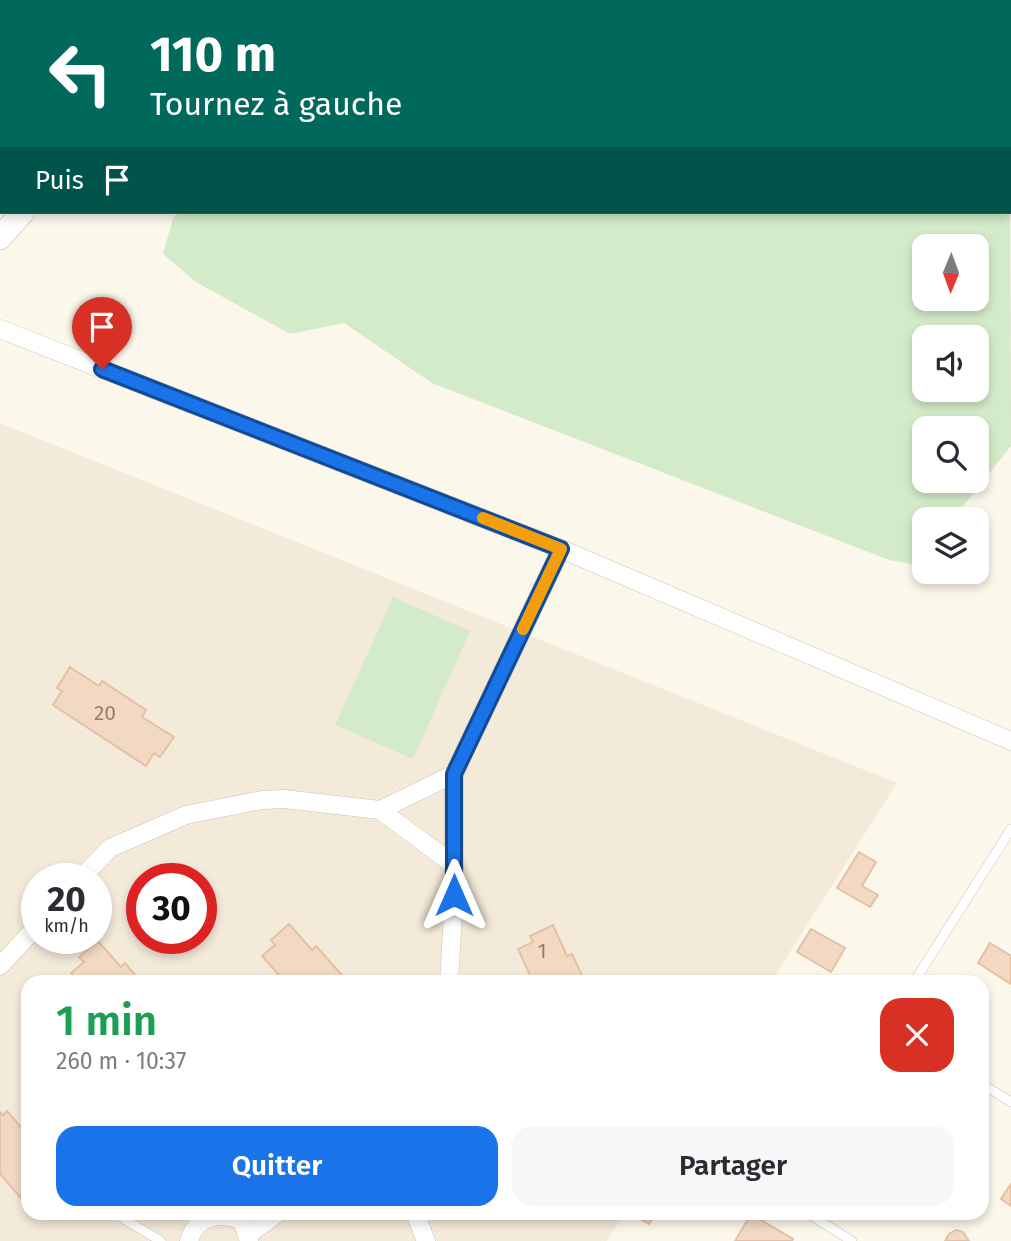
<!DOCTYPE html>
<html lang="fr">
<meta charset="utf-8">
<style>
:root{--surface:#fff;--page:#f7f7f7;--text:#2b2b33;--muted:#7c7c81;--accent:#1a73e8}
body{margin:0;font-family:"Fira Sans",sans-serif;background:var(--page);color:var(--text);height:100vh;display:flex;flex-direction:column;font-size:26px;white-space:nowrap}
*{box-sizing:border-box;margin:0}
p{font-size:23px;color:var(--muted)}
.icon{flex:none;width:38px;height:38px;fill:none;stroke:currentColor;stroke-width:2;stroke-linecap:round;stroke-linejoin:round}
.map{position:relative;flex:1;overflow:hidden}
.sheet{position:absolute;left:21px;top:975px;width:968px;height:245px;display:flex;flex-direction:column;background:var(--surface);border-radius:21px;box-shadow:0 4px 10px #0003}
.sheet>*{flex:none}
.banner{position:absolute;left:0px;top:0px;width:1012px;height:214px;box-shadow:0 4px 10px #0003;background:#00695c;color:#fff;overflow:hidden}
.needle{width:46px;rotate:181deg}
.controls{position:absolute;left:912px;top:234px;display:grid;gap:14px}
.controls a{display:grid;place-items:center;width:77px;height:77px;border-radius:14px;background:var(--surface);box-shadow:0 4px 10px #0003;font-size:35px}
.speed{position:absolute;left:21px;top:863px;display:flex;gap:14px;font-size:35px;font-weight:700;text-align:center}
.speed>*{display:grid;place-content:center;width:91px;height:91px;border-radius:50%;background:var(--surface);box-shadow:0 4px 10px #0003;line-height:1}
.speed small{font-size:18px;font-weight:400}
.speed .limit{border:10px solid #d22;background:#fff;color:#111}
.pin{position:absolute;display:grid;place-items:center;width:60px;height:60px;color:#fff;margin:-72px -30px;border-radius:50% 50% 50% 0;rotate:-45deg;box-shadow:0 0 7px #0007}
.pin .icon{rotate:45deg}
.me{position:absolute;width:77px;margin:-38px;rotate:0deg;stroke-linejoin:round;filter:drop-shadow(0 0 5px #0008)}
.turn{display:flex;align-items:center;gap:24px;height:147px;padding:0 35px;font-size:32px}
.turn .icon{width:91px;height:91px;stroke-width:2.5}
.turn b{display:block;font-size:49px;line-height:60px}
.then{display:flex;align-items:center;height:66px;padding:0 35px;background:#0003;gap:14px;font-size:26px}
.round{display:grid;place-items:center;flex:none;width:74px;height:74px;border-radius:21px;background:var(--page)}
.overview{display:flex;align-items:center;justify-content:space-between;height:119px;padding:0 35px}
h1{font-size:42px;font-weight:600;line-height:52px;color:#1e9e55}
.button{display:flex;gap:14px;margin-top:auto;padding:14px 35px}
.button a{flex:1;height:80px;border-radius:21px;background:var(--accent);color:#fff;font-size:28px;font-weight:600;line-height:80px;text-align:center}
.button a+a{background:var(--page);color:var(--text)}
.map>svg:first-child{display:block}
.residential{fill:#f4eada;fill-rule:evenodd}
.green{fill:#d4ebc9;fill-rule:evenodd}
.building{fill:#f1d9c3;stroke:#e4c1a4;stroke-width:2}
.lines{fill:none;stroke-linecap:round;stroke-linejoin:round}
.service-casing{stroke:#cfc0b0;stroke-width:10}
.minor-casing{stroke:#cfc0b0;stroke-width:19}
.tertiary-casing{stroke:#cfc0b0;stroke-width:24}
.service{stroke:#fff;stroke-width:9}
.minor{stroke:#fff;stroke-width:18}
.tertiary{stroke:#fff;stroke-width:23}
.route-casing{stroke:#114b97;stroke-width:18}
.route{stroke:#1a73e8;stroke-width:12}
.slow{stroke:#f59e0b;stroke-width:12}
.labels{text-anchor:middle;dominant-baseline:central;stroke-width:5;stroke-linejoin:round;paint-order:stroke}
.number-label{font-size:21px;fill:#967e6b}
</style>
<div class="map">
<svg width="1011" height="1241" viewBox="0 0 1011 1241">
<rect width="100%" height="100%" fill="#fcf7eb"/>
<path class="residential" d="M 0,423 L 897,783 L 771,982 L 28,982 L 28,1213 L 625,1213 L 607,1241 L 0,1241 ZM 37,878 L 96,878 L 96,938 L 37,938 ZM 142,878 L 201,878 L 201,938 L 142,938 Z"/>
<path class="green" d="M 0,0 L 106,2 L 2,2 L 0,178 Z
M 367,0 L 985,0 L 985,2 L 366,2 Z
M 1010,116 L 1011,446 L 952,520 L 924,520 L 924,555 L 916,565 L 889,560 L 432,383 L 344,323 L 290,334 L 196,282 L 163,254 L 173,218 L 179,212 L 1010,212 ZM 924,247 L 976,247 L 976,299 L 924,299 ZM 924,338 L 976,338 L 976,390 L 924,390 ZM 924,429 L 976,429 L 976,481 L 924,481 Z
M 393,597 L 470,631 L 413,759 L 335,725 Z"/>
<path class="building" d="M 70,667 L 99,686 L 102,681 L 146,710 L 142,717 L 174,737 L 160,757 L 154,753 L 146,766 L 53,705 L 62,691 L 57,688 Z
M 859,852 L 876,862 L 862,886 L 878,895 L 870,907 L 837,888 Z
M 289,924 L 312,950 L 316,946 L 348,982 L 285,982 L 262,956 L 275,945 L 271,940 Z
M 553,925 L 567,956 L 572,954 L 585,982 L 533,982 L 518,949 L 533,942 L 530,936 Z
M 811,929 L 845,948 L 831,972 L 797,952 Z
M 98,941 L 121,967 L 125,963 L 141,982 L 79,982 L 71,973 L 84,962 L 79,957 Z
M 990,943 L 1011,956 L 1011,984 L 978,963 Z
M 7,1111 L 28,1135 L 27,1205 L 0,1174 L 0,1112 L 3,1115 Z
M 1011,1184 L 1011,1206 L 1001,1199 Z
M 630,1213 L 656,1213 L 649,1224 Z
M 751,1214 L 793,1239 L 792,1241 L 735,1241 Z
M 956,1230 L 963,1232 L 969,1241 L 945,1241 L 949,1234 Z"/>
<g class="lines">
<g class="service-casing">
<path id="service" d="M 914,982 L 1011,829
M 982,1084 L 1011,1102
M 114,1213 L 161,1241
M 807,1213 L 852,1241"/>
</g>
<g class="minor-casing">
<path id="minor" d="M 0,329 L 561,549 L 1011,741
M 380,810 L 454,774
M 81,878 L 110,848 L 186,815 L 262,800 L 284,799 L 380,810 L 454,865
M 0,966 L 37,926
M 449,982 L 454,895 L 454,774 L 561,549
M 415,1213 L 426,1241
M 249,1234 L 278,1213
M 189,1241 C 197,1214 218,1213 242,1220 L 249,1241"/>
</g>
<g class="tertiary-casing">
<path id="tertiary" d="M 211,2 L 213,0
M 0,238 L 23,212"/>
</g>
<use href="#service" class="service"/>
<use href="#minor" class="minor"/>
<use href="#tertiary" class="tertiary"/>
</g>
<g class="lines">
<g class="route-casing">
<path id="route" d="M 102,369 L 561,549 L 454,774 L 454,895"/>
</g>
<use href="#route" class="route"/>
<path class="slow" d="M 483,518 L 561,549 L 523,629"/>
</g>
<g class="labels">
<g class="number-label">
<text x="105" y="713">20</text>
<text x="542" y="951">1</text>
</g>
</g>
</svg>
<div class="controls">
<a><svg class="needle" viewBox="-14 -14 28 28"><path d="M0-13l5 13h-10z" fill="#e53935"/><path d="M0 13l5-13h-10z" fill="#7c7c81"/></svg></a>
<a><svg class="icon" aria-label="sound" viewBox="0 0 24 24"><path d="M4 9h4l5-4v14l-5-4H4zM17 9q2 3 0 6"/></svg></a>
<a><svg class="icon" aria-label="search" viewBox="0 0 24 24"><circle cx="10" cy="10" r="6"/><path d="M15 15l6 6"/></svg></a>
<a><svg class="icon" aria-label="layers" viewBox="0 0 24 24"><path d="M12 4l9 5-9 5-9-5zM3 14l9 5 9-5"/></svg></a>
</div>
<div class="speed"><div>20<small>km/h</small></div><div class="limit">30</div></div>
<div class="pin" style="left:102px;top:369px;background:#d93025"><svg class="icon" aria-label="arrive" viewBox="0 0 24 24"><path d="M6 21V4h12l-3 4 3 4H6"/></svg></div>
<svg class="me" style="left:454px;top:895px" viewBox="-20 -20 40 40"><path d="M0-17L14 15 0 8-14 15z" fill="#1a73e8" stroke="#fff" stroke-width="4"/></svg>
<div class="banner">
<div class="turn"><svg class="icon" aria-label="left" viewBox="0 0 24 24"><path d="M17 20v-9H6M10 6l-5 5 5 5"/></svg><div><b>110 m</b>Tournez à gauche</div></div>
<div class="then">Puis<svg class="icon" aria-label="arrive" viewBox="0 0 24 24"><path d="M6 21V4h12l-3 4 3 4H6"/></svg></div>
</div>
<section class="sheet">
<div class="overview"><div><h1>1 min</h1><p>260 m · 10:37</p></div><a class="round" style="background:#d93025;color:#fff"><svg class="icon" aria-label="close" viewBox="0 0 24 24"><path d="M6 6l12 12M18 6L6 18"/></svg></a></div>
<div class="button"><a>Quitter</a><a>Partager</a></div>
</section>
</div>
